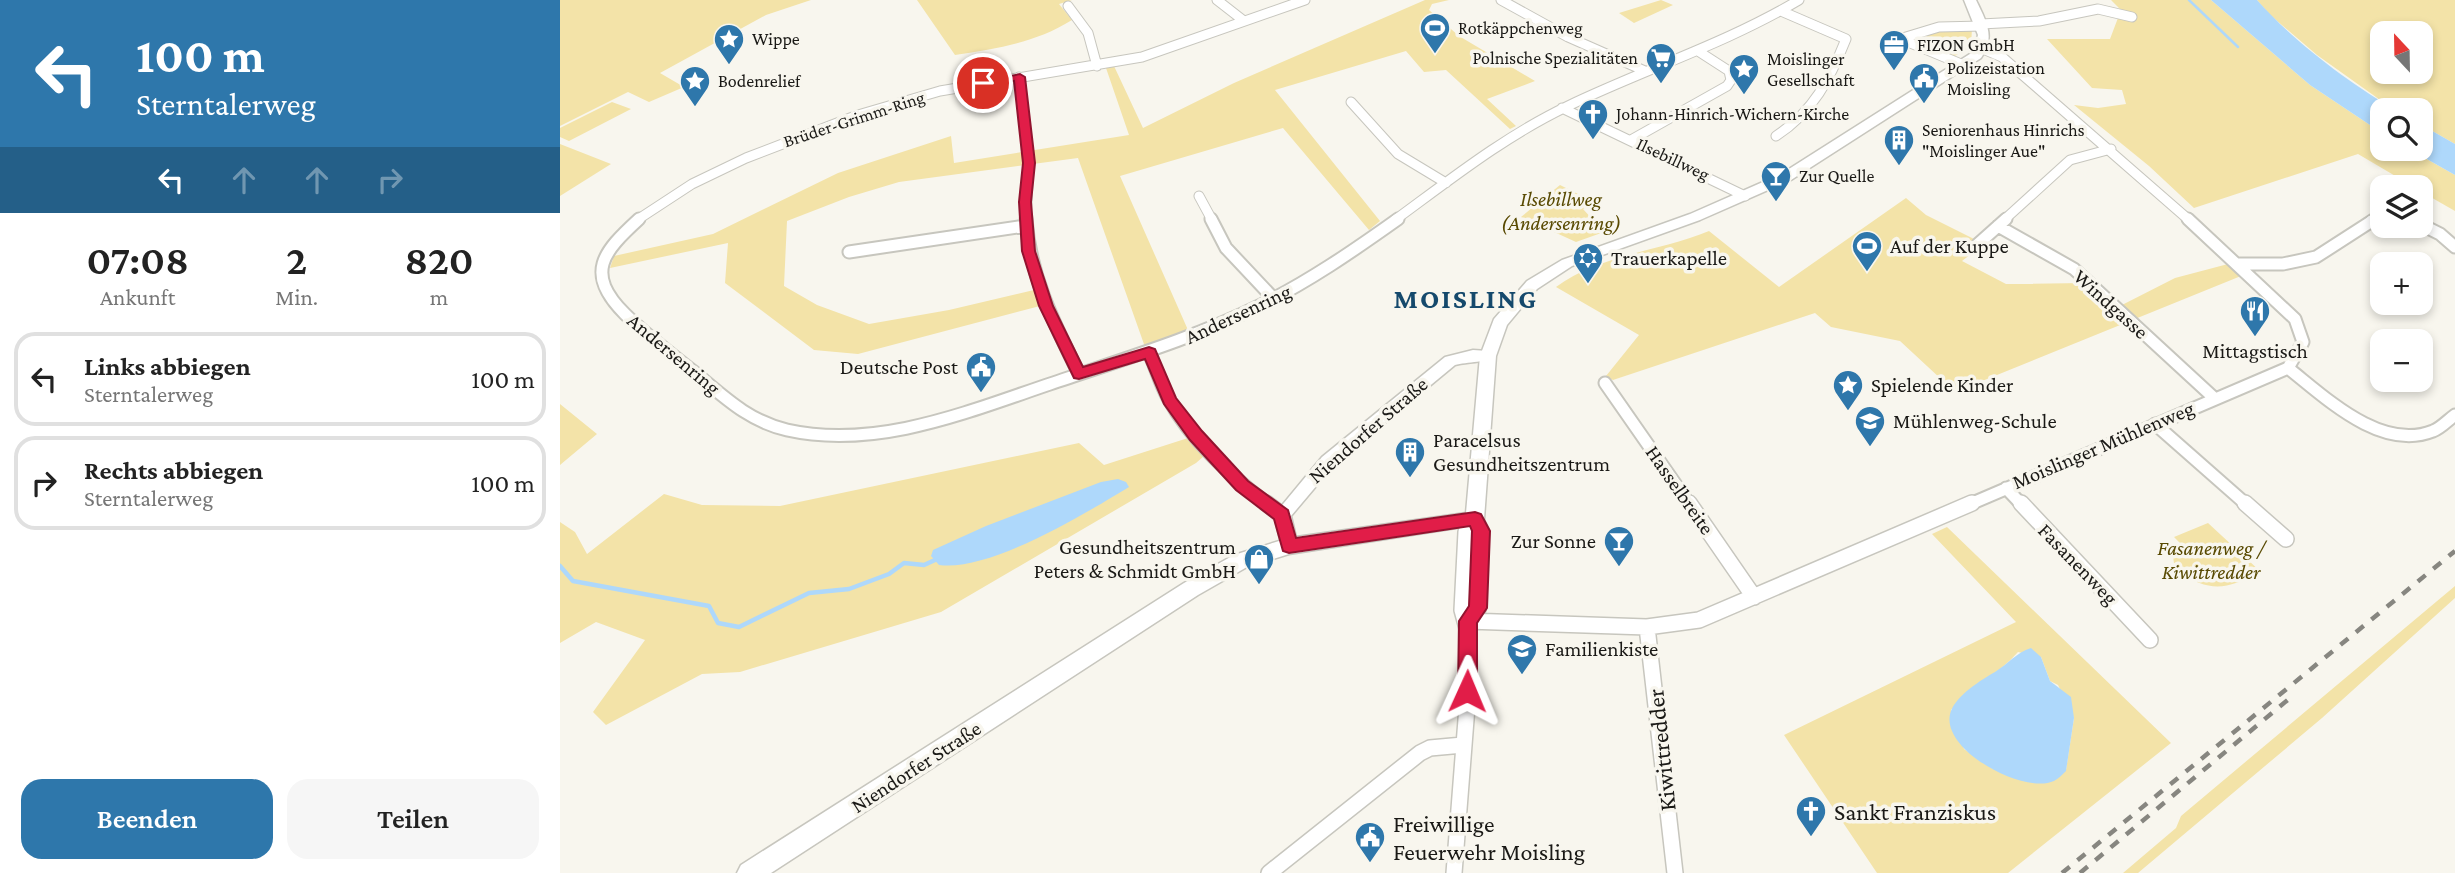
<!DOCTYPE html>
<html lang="de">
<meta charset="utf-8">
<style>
:root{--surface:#fff;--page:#f6f6f6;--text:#222;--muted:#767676;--line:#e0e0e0;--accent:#2e77ab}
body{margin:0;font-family:"Crimson Pro",serif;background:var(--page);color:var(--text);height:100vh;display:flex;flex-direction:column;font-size:26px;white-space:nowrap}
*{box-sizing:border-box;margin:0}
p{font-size:23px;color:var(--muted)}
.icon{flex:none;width:38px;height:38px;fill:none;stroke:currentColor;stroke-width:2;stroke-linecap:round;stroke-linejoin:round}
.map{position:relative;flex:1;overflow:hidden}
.drawer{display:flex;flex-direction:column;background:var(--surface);width:560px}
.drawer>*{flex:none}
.top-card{background:#2e77ab;color:#fff;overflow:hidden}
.needle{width:46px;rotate:338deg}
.buttons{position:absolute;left:1810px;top:21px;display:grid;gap:14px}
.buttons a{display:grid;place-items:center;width:63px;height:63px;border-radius:14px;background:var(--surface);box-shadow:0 4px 10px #0003;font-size:35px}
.pin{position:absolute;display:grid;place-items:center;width:60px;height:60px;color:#fff;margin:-30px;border:4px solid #fff;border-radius:50%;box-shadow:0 2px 7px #0007}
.me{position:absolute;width:77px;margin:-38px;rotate:1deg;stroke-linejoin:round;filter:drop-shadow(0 0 5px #0008)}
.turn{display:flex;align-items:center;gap:24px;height:147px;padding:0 21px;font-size:32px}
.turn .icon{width:91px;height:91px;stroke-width:2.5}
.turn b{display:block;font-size:49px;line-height:60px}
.lanes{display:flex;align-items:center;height:66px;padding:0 21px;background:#0003;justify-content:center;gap:35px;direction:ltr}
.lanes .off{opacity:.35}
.eta{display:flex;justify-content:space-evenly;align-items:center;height:119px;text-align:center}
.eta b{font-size:42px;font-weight:600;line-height:49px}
.primary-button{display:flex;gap:14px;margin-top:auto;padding:14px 21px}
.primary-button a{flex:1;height:80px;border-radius:21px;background:var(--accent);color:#fff;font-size:28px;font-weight:600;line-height:80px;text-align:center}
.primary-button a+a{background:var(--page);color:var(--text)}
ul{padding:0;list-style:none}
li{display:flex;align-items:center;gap:21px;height:94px;margin:0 14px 10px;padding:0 7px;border:4px solid var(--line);border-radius:21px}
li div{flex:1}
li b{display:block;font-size:26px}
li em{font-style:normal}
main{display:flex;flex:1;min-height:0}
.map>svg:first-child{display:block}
.green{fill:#f3e3a8;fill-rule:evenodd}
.water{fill:#aed8fb}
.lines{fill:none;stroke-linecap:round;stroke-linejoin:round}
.stream-far1{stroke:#aed8fb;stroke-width:2.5}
.stream{stroke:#aed8fb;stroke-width:4.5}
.minor-far2-casing{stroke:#c7c6be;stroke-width:11}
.minor-far1-casing{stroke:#c7c6be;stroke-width:15}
.minor-casing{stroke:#c7c6be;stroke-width:18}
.tertiary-casing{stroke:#c7c6be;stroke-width:3}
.secondary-casing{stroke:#c7c6be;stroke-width:3}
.minor-far2{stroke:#fff;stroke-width:9}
.minor-far1{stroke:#fff;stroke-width:11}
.minor{stroke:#fff;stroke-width:15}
.tertiary{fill:#fff;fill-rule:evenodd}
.secondary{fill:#fff;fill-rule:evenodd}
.rail{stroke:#878680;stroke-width:4.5;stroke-dasharray:10 10;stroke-linecap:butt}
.route{fill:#e11d48;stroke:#92132f;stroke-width:2}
.labels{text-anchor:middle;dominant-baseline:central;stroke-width:7;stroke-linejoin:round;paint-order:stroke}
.far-poi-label{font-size:18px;fill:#1a1916;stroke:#f8f6ee;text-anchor:start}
.far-street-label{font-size:18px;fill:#1a1916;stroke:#f8f6ee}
.park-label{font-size:21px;font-style:italic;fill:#584901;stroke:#f8f6ee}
.poi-label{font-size:21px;fill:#1a1916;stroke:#f8f6ee;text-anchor:start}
.street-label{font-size:21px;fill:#1a1916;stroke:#f8f6ee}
.near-street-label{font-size:24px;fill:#1a1916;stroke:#f8f6ee}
.near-poi-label{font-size:24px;fill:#1a1916;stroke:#f8f6ee;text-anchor:start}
.district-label{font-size:28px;font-weight:bold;letter-spacing:2px;fill:#15496c;stroke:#f8f6ee}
</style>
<main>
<section class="drawer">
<div class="top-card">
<div class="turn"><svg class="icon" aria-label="left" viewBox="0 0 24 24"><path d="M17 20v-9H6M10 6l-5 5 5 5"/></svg><div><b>100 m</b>Sterntalerweg</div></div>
<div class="lanes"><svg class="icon" aria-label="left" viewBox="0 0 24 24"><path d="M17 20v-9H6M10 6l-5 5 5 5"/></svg><svg class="icon off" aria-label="ahead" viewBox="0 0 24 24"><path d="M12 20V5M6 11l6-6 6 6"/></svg><svg class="icon off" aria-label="ahead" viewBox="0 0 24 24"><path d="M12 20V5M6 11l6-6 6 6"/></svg><svg class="icon off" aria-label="right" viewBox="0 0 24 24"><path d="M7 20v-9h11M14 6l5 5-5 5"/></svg></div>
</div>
<div class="eta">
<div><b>07:08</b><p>Ankunft</p></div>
<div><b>2</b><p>Min.</p></div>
<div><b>820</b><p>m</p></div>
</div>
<ul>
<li><svg class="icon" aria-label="left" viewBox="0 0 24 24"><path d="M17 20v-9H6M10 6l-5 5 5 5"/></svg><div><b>Links abbiegen</b><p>Sterntalerweg</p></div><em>100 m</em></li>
<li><svg class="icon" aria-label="right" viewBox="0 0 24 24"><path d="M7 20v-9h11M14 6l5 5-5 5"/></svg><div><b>Rechts abbiegen</b><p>Sterntalerweg</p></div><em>100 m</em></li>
</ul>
<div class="primary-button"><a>Beenden</a><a>Teilen</a></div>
</section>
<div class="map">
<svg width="1895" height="873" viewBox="0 0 1895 873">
<rect width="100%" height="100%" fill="#f8f6ee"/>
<path class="green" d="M 0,0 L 251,0 L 206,15 L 100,73 L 124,87 L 89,102 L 68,92 L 0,126 Z
M 357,0 L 512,0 L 499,4 L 512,20 C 475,43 438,48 395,55 Z
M 865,0 L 889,0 L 872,4 L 869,10 L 899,36 L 975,81 L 927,99 L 956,126 L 950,129 L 886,70 L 864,72 L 846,51 L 715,90 L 820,221 L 809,230 L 723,128 L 560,176 L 628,330 L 585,347 L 518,158 L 339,182 L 289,197 L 227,221 L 224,286 L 257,305 L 309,324 L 389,310 L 474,290 L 480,306 L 298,354 L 254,350 L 165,283 L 168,243 L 50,268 L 54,256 L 153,234 L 278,173 L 391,136 L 394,163 L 569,135 L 546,68 L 554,66 L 583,128 L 674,83 Z
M 1101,0 L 1113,5 L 1074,23 L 1059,13 Z
M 1551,0 L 1651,0 L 1750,85 L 1822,133 L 1822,149 L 1849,149 L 1895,175 L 1895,211 L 1860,191 L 1860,187 L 1854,187 L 1798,154 L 1634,208 L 1589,166 L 1514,105 L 1538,108 L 1566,104 L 1562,90 L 1532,88 L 1487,39 L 1550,39 L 1561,10 Z
M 1697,0 L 1895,0 L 1895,144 L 1860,124 L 1860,110 L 1836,110 L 1830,107 L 1757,55 L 1710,15 ZM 1822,33 L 1860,33 L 1860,72 L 1822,72 Z
M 1412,28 L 1411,47 L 1391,58 L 1354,39 L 1359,33 Z
M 52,102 L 71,109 L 9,141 L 0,137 L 0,128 Z
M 0,144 L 51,164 L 0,196 Z
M 1000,185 L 1034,202 L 1023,209 L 1044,232 L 1016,242 L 961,217 Z
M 1346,198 L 1366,215 L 1424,244 L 1402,261 L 1446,284 L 1525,283 L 1560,306 L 1615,278 L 1668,264 L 1681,276 L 1395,392 L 1340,341 L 1271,327 L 1255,313 L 1053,380 L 1046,376 L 1079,335 L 996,287 C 1039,255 1101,251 1149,231 L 1219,287 Z
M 0,404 L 37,434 L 0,465 Z
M 628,438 L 644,456 L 636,463 L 381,612 L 180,672 L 142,674 L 46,725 L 33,712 L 85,640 L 36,622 L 0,643 L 0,522 L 15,532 L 27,554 L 104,494 L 142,505 L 220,506 L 519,443 L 544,465 Z
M 1648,523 L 1701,572 C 1664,590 1653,593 1615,571 L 1613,556 L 1627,550 L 1614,537 Z
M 1387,527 L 1611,743 L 1448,873 L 1317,873 L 1224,735 L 1456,622 L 1372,534 ZM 1458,652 L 1481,657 L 1490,681 L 1498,685 L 1514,718 L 1506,770 L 1433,769 L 1404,749 L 1391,710 C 1411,687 1438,675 1458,652 Z
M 1895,586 L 1895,598 L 1762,718 L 1578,873 L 1563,873 L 1616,828 L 1621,816 Z"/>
<path class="water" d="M 1651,0 L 1697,0 C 1732,40 1790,84 1836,110 L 1822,110 L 1822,133 L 1750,85 Z
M 1860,124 L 1895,144 L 1895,175 L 1849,149 L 1860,149 Z
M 558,479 L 566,482 L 569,487 C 526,513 430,572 379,565 L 371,556 L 373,550 L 426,526 L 541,482 Z
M 1471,648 L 1481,657 L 1490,681 L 1511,697 L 1514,718 L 1506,771 C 1503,774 1498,779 1494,781 C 1463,795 1377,748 1391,711 C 1397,695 1421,680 1435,672 C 1449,663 1456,653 1471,648 Z"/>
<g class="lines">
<path class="stream-far1" d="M 1629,0 L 1678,47"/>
<path class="stream" d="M 0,566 L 13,581 L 149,606 L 158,623 L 179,627 L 249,593 L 289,589 L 329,574 L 344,563 L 364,565 L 375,560"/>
<g class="minor-far2-casing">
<path id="minor-far2" d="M 657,0 L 684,21
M 941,0 L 1008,37 L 1085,71
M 508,6 L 528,33 L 537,66
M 1421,24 L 1479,21 L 1538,9 L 1572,17
M 1423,49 L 1442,57 L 1629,220
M 1401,64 L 1348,42 L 1346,37 L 1379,27 L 1422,26
M 459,77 L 469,163 L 466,220
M 791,102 L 838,154 L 886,183
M 1002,108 L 1185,196
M 1216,136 C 1253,112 1270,79 1286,39 L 1221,11
M 1071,140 L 1167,86 L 1171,80 L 1169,71 L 1138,51
M 639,196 L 652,220
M 77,220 L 132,184 L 186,158 L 298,115 L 380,91 L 582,57 L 745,0
M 835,220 C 891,179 945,136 1008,106 C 1085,69 1165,44 1239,0
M 1444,220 L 1510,160 L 1551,149
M 1811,220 L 1822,217"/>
</g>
<g class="minor-far1-casing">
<path id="minor-far1" d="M 79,219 C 43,252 24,273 65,314 C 86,335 110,353 134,372 C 163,396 188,421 227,430 C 316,450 407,412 490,384 C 560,360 632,339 699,306 C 748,282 793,251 838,219
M 466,219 C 470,276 494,323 519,374
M 651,219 L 666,248 L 714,299
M 1860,224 L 1880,234 L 1895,247
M 1438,226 L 1514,269 L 1653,397
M 1418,244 L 1446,219
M 289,252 L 465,226
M 1678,264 L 1723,264 L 1756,257 L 1815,219
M 589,353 C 596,368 600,384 608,398 C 632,442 670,475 709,505
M 1728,368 C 1765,397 1821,452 1873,431 C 1881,428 1888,420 1895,415
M 1045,383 L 1130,505
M 1595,424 L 1687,505
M 1446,488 L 1462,505
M 1408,505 L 1728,368 L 1743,342 L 1735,319 L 1628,219"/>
</g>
<g class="minor-casing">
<path id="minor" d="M 706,503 L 722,515
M 1129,503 L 1194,597
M 1461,503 L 1590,640
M 1685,503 L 1726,539
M 908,621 L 1087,627 L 1139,620 L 1412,503
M 1087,627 L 1115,873
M 709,873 L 860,753 L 870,748 L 903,745
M 894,873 L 908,694 L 907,628 L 902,610 L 906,532 L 915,519 L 921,531 L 918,609 L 908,621"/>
</g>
<g class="tertiary-casing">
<path id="tertiary" d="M 913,350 L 928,351 L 935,356 C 930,362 906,362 895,365 L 774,465 L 731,516 L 738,546 L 735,551 L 729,553 L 723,551 L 714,515 L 762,457 L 885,357 Z"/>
</g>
<g class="secondary-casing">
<path id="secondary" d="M 1404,0 L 1416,0 C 1426,21 1436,37 1421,58 L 1231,180 L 1140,220 L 1012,266 L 977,289 L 947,325 L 936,356 L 924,519 L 922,524 L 729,554 L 687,567 L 638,595 L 211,873 L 177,873 L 181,865 L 624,583 L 674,555 L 729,538 L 906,513 L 920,356 L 934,319 L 967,281 L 1002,260 L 1130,214 L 1221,174 L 1413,52 L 1418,35 Z"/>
</g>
<use href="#minor-far2" class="minor-far2"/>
<use href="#minor-far1" class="minor-far1"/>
<use href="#minor" class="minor"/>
<use href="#tertiary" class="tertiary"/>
<use href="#secondary" class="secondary"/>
<path class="rail" d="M 1502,873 L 1895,551
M 1520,873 L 1730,698"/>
</g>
<path class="route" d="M 460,74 L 465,77 L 475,163 L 471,202 L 475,251 L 493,306 L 523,367 L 589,347 L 595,349 L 616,398 L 642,431 L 688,481 L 728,510 L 736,538 L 915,512 L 921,514 L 930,531 L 927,608 L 917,623 L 917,691 L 914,697 L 907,699 L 900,697 L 898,691 L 899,621 L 909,606 L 912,531 L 910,526 L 729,553 L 723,551 L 714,519 L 676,490 L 630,440 L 604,404 L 585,359 L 519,379 L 514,378 L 479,306 L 462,251 L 459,202 L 463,163 L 454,81 L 423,86 L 417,83 Z"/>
<defs>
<g id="stadium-pin" transform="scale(1.575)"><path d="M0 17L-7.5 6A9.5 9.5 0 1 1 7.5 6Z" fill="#2e77ab" stroke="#f8f6ee"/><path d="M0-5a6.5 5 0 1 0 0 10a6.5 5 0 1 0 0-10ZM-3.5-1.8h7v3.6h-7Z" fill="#fff"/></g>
<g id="sight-pin" transform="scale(1.575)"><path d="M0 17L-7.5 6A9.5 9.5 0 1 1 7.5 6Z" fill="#2e77ab" stroke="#f8f6ee"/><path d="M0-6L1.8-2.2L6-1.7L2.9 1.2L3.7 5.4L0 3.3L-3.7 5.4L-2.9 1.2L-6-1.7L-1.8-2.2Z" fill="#fff"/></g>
<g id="office-pin" transform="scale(1.575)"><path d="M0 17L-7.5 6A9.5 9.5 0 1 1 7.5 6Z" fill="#2e77ab" stroke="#f8f6ee"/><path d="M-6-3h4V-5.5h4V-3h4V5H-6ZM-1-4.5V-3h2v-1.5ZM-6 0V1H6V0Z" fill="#fff"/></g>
<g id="supermarket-pin" transform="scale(1.575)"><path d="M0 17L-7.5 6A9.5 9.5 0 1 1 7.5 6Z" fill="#2e77ab" stroke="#f8f6ee"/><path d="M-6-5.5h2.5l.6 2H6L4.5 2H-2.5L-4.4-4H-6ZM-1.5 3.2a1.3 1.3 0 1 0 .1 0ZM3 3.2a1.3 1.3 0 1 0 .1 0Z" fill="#fff"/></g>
<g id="civic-pin" transform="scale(1.575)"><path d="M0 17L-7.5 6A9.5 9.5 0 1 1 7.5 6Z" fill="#2e77ab" stroke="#f8f6ee"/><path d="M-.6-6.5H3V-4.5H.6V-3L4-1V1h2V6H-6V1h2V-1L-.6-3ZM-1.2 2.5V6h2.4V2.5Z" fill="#fff"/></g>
<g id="church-pin" transform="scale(1.575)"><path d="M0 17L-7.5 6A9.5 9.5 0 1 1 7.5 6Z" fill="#2e77ab" stroke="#f8f6ee"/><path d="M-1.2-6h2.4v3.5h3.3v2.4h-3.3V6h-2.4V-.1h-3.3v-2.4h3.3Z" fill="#fff"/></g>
<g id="building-pin" transform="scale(1.575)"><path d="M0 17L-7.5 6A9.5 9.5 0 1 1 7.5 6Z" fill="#2e77ab" stroke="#f8f6ee"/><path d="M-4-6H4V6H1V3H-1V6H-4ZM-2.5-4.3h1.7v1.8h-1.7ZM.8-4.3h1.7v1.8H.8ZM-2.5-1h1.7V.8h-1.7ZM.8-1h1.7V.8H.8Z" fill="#fff"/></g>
<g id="bar-pin" transform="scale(1.575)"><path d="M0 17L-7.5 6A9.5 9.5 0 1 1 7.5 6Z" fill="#2e77ab" stroke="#f8f6ee"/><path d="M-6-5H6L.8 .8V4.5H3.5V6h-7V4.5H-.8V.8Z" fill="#fff"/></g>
<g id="synagogue-pin" transform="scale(1.575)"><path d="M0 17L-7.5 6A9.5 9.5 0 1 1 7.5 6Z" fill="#2e77ab" stroke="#f8f6ee"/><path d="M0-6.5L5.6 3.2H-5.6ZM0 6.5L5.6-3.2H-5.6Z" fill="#fff"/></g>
<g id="restaurant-pin" transform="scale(1.575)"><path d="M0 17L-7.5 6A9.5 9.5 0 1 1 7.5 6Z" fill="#2e77ab" stroke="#f8f6ee"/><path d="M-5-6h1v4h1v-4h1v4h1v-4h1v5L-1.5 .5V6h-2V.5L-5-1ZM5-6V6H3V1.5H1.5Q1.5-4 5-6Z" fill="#fff"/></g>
<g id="school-pin" transform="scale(1.575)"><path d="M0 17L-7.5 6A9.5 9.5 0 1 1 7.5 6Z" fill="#2e77ab" stroke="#f8f6ee"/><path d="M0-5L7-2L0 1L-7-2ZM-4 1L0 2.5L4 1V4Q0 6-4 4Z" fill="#fff"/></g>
<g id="shop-pin" transform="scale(1.575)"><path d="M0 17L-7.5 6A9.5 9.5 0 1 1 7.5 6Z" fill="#2e77ab" stroke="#f8f6ee"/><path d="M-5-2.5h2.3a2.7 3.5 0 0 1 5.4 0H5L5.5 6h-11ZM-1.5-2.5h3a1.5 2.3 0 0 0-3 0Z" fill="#fff"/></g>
</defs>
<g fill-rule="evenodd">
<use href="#stadium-pin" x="875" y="28"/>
<use href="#sight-pin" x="169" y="39"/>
<use href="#office-pin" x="1334" y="45"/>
<use href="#supermarket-pin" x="1101" y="58"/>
<use href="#sight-pin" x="1184" y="69"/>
<use href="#civic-pin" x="1364" y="78"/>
<use href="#sight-pin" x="135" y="81"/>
<use href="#church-pin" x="1033" y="114"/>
<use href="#building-pin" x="1339" y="140"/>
<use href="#bar-pin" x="1216" y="176"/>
<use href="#stadium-pin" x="1307" y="246"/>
<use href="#synagogue-pin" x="1028" y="258"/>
<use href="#restaurant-pin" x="1695" y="311"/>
<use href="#civic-pin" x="421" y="367"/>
<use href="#sight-pin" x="1288" y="385"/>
<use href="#school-pin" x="1310" y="421"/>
<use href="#building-pin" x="850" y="452"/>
<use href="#bar-pin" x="1059" y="541"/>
<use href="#shop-pin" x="699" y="559"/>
<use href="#school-pin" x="962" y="649"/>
<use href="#church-pin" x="1251" y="811"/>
<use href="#civic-pin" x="810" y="837"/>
</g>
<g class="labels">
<g class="far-poi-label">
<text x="898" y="28">Rotkäppchenweg</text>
<text x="192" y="39">Wippe</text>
<text x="1357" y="45">FIZON GmbH</text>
<text x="1078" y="58" text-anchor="end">Polnische Spezialitäten</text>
<text x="1207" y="59">Moislinger<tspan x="1207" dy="21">Gesellschaft</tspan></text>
<text x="1387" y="68">Polizeistation<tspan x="1387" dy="21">Moisling</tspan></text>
<text x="158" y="81">Bodenrelief</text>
<text x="1056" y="114">Johann-Hinrich-Wichern-Kirche</text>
<text x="1362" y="130">Seniorenhaus Hinrichs<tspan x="1362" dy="21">"Moislinger Aue"</tspan></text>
<text x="1239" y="176">Zur Quelle</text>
</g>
<g class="far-street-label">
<text transform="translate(294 119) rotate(-18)">Brüder-Grimm-Ring</text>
<text transform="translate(1113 159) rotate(25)">Ilsebillweg</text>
</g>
<g class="park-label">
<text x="1001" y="199">Ilsebillweg<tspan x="1001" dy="24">(Andersenring)</tspan></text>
<text x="1651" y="548">Fasanenweg /<tspan x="1651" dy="24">Kiwittredder</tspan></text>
</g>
<g class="poi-label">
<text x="1330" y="246">Auf der Kuppe</text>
<text x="1051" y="258">Trauerkapelle</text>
<text x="1695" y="351" text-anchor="middle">Mittagstisch</text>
<text x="398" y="367" text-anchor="end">Deutsche Post</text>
<text x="1311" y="385">Spielende Kinder</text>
<text x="1333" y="421">Mühlenweg-Schule</text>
<text x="873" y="440">Paracelsus<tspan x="873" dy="24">Gesundheitszentrum</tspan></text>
<text x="1036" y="541" text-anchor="end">Zur Sonne</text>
<text x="676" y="547" text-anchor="end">Gesundheitszentrum<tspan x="676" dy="24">Peters &amp; Schmidt GmbH</tspan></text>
<text x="985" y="649">Familienkiste</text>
</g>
<g class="street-label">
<text transform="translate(1551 304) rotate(42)">Windgasse</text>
<text transform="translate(678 314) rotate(-25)">Andersenring</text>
<text transform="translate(114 354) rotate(40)">Andersenring</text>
<text transform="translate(808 430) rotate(-41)">Niendorfer Straße</text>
<text transform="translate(1543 445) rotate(-23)">Moislinger Mühlenweg</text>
<text transform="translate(1120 490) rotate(55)">Hasselbreite</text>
<text transform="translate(1518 564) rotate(46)">Fasanenweg</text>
<text transform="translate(356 767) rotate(-33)">Niendorfer Straße</text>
</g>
<g class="near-street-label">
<text transform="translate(1101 750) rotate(-96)">Kiwittredder</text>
</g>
<g class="near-poi-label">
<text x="1274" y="811">Sankt Franziskus</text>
<text x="833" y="823">Freiwillige<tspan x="833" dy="28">Feuerwehr Moisling</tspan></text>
</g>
<g class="district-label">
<text x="906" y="298">MOISLING</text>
</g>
</g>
</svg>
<div class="buttons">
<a><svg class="needle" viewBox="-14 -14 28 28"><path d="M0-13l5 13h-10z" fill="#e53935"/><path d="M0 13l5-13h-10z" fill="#767676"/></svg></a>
<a><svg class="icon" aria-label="search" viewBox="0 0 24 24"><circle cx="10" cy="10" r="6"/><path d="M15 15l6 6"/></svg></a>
<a><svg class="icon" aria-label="layers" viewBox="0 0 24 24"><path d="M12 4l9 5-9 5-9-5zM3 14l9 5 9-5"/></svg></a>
<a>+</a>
<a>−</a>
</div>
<div class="pin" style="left:423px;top:83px;background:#d93025"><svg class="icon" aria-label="arrive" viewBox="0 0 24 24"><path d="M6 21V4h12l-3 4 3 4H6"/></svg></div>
<svg class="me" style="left:907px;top:691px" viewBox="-20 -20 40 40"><path d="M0-17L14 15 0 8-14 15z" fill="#e11d48" stroke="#fff" stroke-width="4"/></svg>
</div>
</main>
